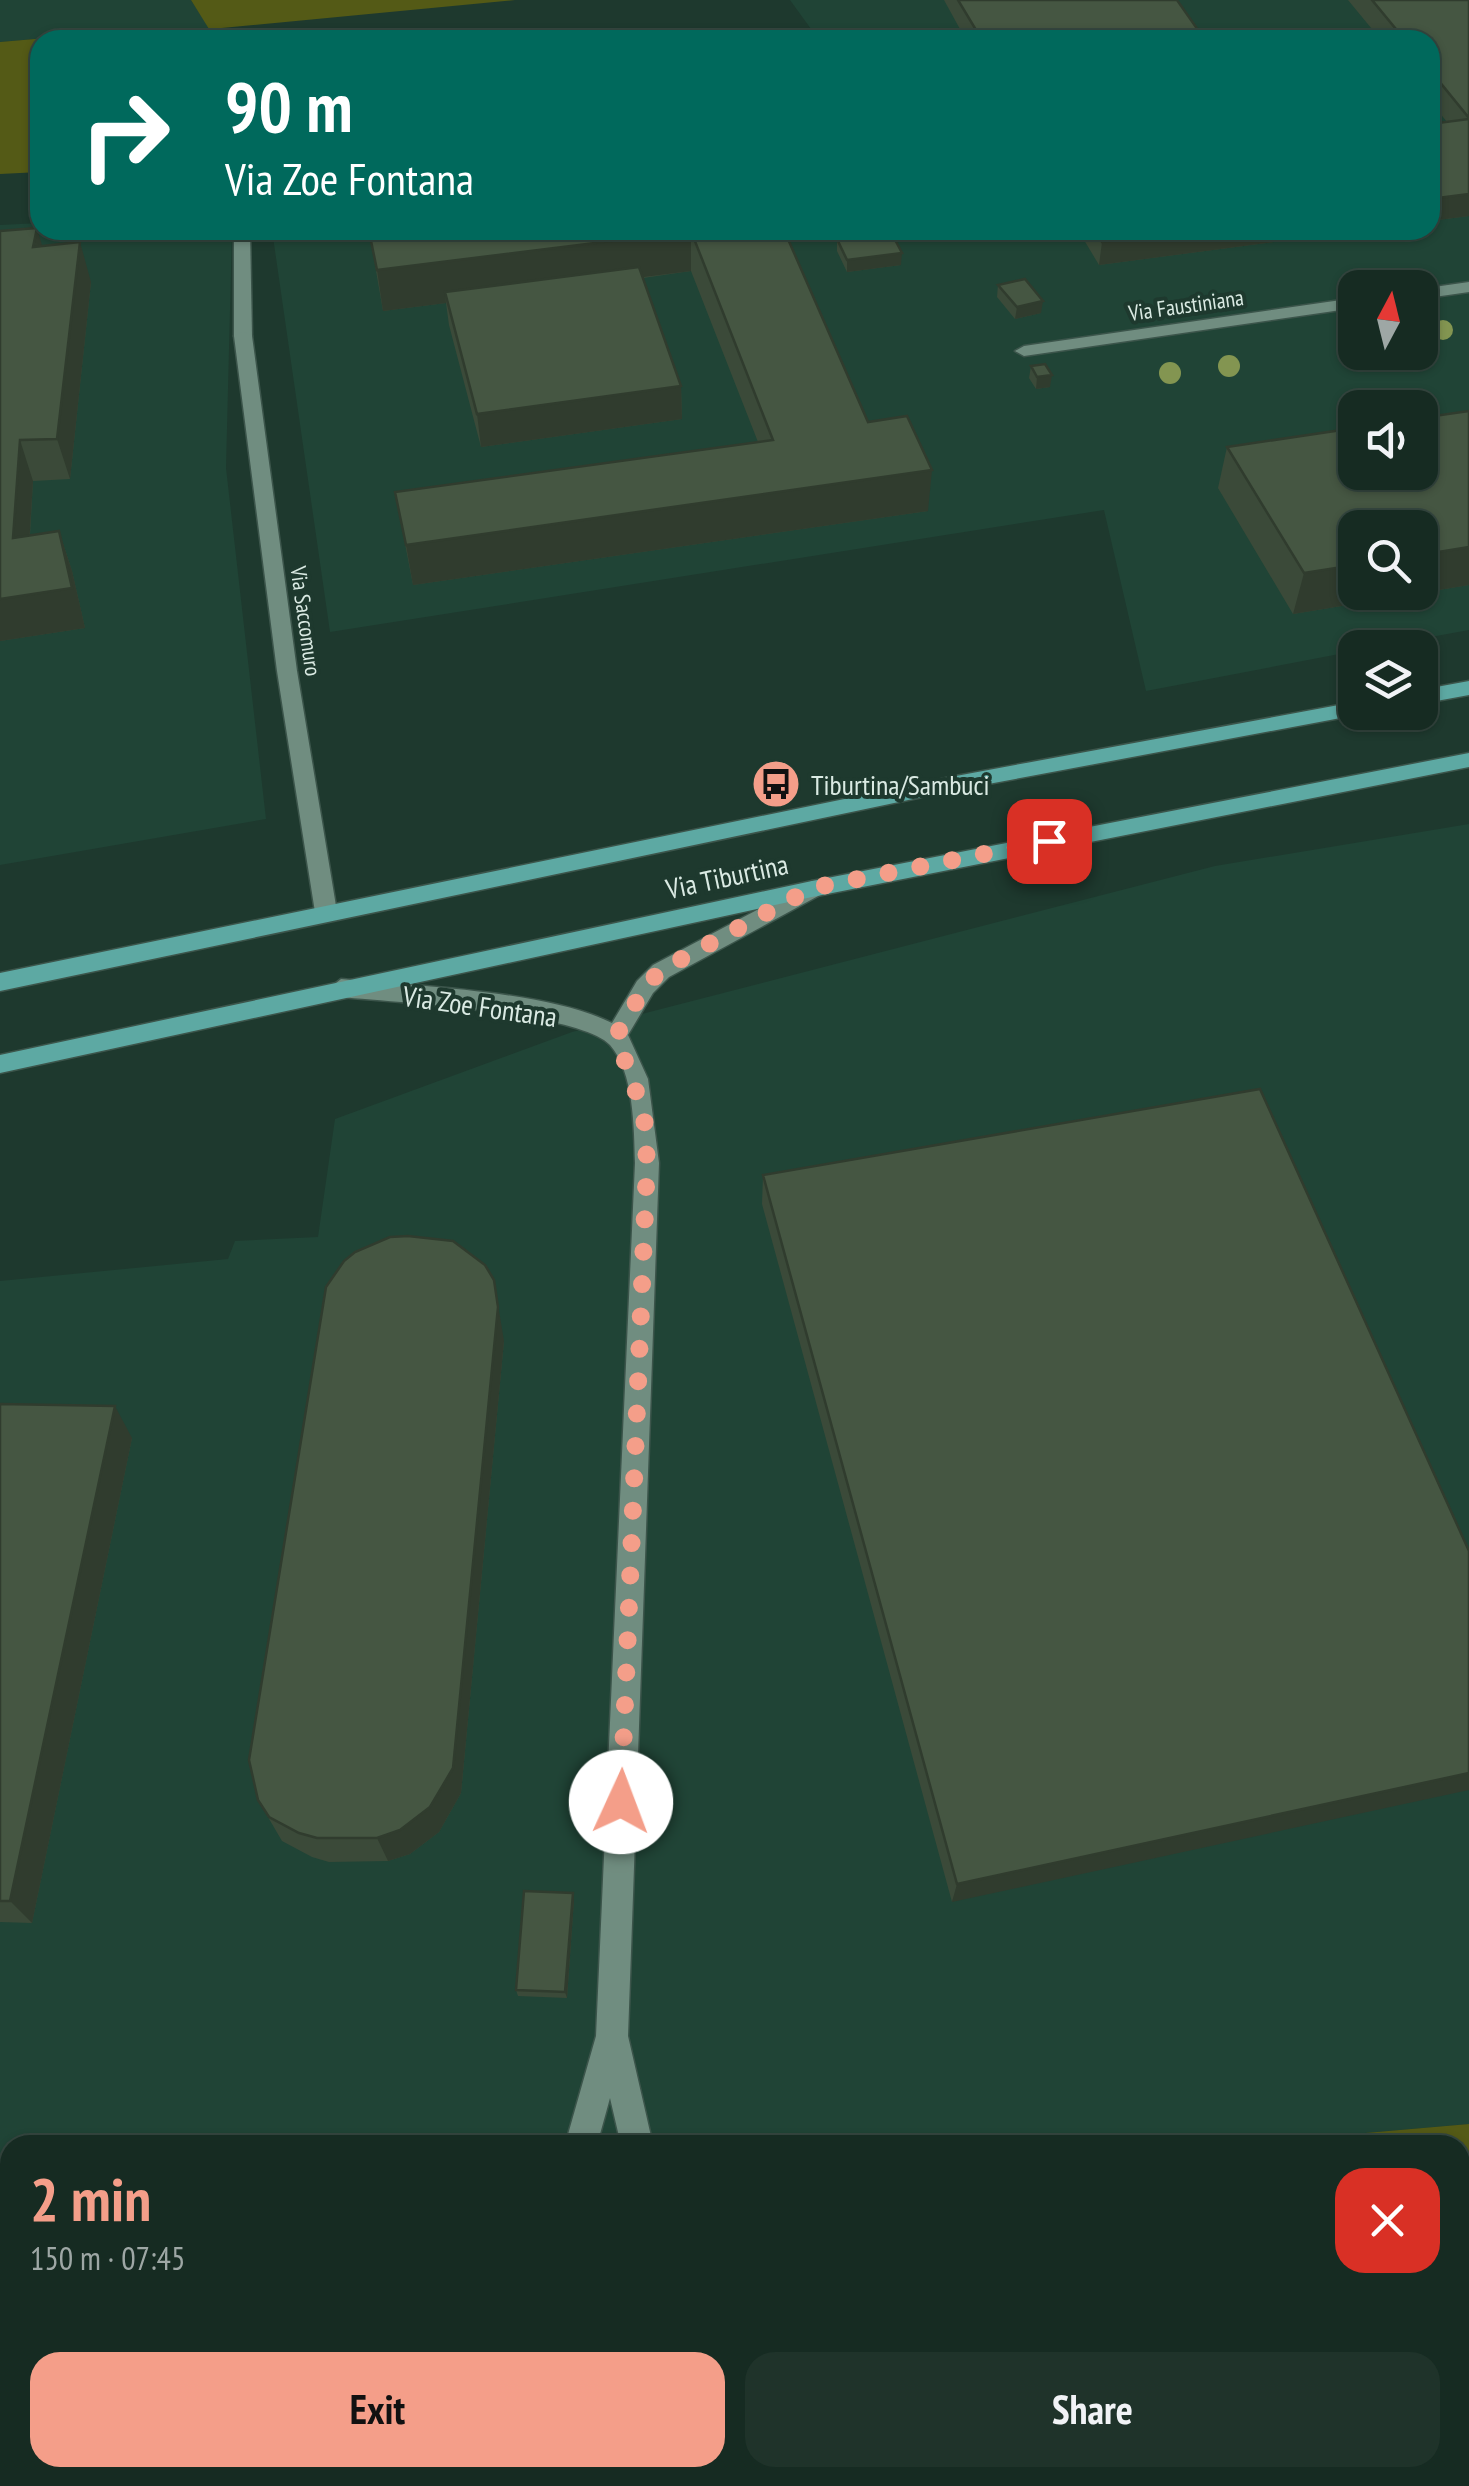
<!DOCTYPE html>
<meta charset="utf-8">
<style>
:root{--surface:#162b22;--page:#1f332a;--text:#f1f3f6;--muted:#9ea7a5;--line:#354740;--accent:#f49e89}
body{margin:0;font-family:"PT Sans Narrow",sans-serif;background:var(--page);color:var(--text);height:100vh;display:flex;flex-direction:column;font-size:38px;white-space:nowrap}
*{box-sizing:border-box;margin:0}
p{font-size:32px;color:var(--muted)}
.icon{flex:none;width:55px;height:55px;fill:none;stroke:currentColor;stroke-width:2;stroke-linecap:round;stroke-linejoin:round}
.map{position:relative;flex:1;overflow:hidden}
.side{position:absolute;left:0px;top:2135px;width:1470px;height:352px;display:flex;flex-direction:column;background:var(--surface);border-radius:30px 30px 0 0;box-shadow:0 2px 8px #0004,0 0 0 2px var(--line)}
.side>*{flex:none}
.banner{position:absolute;left:30px;top:30px;width:1410px;height:210px;border-radius:30px;box-shadow:0 2px 8px #0004,0 0 0 2px var(--line);background:#00695c;color:#fff;overflow:hidden}
.needle{width:65px;rotate:7deg}
.fabs{position:absolute;left:1338px;top:270px;display:grid;gap:20px}
.fabs a{display:grid;place-items:center;width:100px;height:100px;border-radius:20px;background:var(--surface);box-shadow:0 2px 8px #0004,0 0 0 2px var(--line);font-size:50px}
.pin{position:absolute;display:grid;place-items:center;width:85px;height:85px;color:#fff;margin:-42px;border-radius:20px;box-shadow:0 5px 15px #0006}
.me{position:absolute;width:110px;margin:-55px;rotate:2deg;stroke-linejoin:round;filter:drop-shadow(0 0 8px #0008)}
.turn{display:flex;align-items:center;gap:35px;height:210px;padding:0 30px;font-size:45px}
.turn .icon{width:130px;height:130px;stroke-width:2.5}
.turn b{display:block;font-size:70px;line-height:85px}
.round{display:grid;place-items:center;flex:none;width:105px;height:105px;border-radius:30px;background:var(--page)}
.summary{display:flex;align-items:center;justify-content:space-between;height:170px;padding:0 30px}
h1{font-size:60px;font-weight:700;line-height:75px;color:var(--accent)}
.button{display:flex;gap:20px;margin-top:auto;padding:20px 30px}
.button a{flex:1;height:115px;border-radius:30px;background:var(--accent);color:#111;font-size:40px;font-weight:700;line-height:115px;text-align:center}
.button a+a{background:var(--page);color:var(--text)}
.map>svg:first-child{display:block}
.built{fill:#204436;fill-rule:evenodd}
.green{fill:#545a16}
.lines{fill:none;stroke-linecap:round;stroke-linejoin:round}
.service-casing{stroke:#3c554b;stroke-width:3}
.minor-casing{stroke:#3c554b;stroke-width:3}
.primary-casing{stroke:#3c554b;stroke-width:3}
.service{fill:#708d80;fill-rule:evenodd}
.minor{fill:#708d80;fill-rule:evenodd}
.primary{fill:#5da9a3;fill-rule:evenodd}
.tree{fill:#839551}
.wall{fill:#3b4a39}
.shaded-wall{fill:#303c2e}
.building{fill:#455642;stroke:#303c2e;stroke-width:2.5}
.route{stroke:#f49e89;stroke-width:18;stroke-dasharray:0 32.4}
.labels{text-anchor:middle;dominant-baseline:central;stroke-width:8;stroke-linejoin:round;paint-order:stroke}
.far-street-label{font-size:22px;fill:#daeae3;stroke:#1e392e}
.poi-label{font-size:28px;fill:#daeae3;stroke:#1e392e;text-anchor:start}
.street-label{font-size:28px;fill:#daeae3;stroke:#1e392e}
</style>
<div class="map">
<svg width="1469" height="2486" viewBox="0 0 1469 2486">
<rect width="100%" height="100%" fill="#1e392e"/>
<path class="built" d="M 0,0 L 191,0 L 210,29 L 102,40 L 93,40 L 92,34 L 0,42 Z
M 790,0 L 1469,0 L 1469,630 L 1376,647 L 1355,648 L 1355,651 L 1146,691 L 1104,510 L 330,632 L 272,230 L 1430,230 L 1430,40 L 819,40 ZM 1355,288 L 1420,288 L 1420,352 L 1355,352 ZM 1355,408 L 1420,408 L 1420,472 L 1355,472 ZM 1355,528 L 1420,528 L 1420,592 L 1355,592 Z
M 40,223 L 40,230 L 232,230 L 226,468 L 266,819 L 0,865 L 0,225 Z
M 1469,824 L 1469,2124 L 1228,2145 L 10,2145 L 10,2226 L 0,2227 L 0,1281 L 228,1259 L 235,1241 L 318,1237 L 335,1119 L 572,1032 L 1215,866 Z"/>
<path class="green" d="M 191,0 L 515,0 L 211,29 L 217,40 L 102,40 L 209,29 Z
M 92,34 L 93,40 L 40,40 L 40,172 L 0,174 L 0,42 Z
M 1469,2124 L 1469,2486 L 715,2486 L 715,2478 L 1460,2478 L 1460,2145 L 1228,2145 Z
M 10,2226 L 10,2478 L 488,2478 L 488,2486 L 0,2486 L 0,2227 Z"/>
<g class="lines">
<g class="service-casing">
<path id="service" d="M 234,230 L 250,230 L 252,336 L 243,341 L 234,336 Z"/>
</g>
<g class="minor-casing">
<path id="minor" d="M 1469,282 L 1469,292 L 1420,299 L 1420,289 Z
M 1355,298 L 1355,308 L 1024,356 L 1015,351 L 1024,346 Z
M 243,331 L 252,336 L 297,671 L 337,912 L 326,920 L 315,912 L 277,671 L 234,336 Z
M 812,881 L 820,883 L 823,889 L 820,895 L 669,977 L 653,993 L 628,1035 L 648,1079 L 659,1163 L 628,2036 L 653,2145 L 621,2145 L 610,2098 L 597,2145 L 565,2145 L 596,2036 L 635,1163 C 634,1128 634,1072 610,1045 C 579,1012 392,1002 341,997 L 330,988 L 341,979 C 415,986 548,991 612,1023 L 637,981 L 653,965 Z
M 560,2478 L 595,2478 L 599,2486 L 563,2486 Z
M 622,2478 L 658,2478 L 656,2486 L 620,2486 Z"/>
</g>
<g class="primary-casing">
<path id="primary" d="M 1469,681 L 1469,695 L 1420,704 L 1420,690 Z
M 1355,702 L 1355,712 L 1362,714 L 956,790 L 0,991 L 0,973 L 956,776 Z
M 1469,753 L 1469,767 L 812,897 L 0,1073 L 0,1055 L 812,881 Z"/>
</g>
<use href="#service" class="service"/>
<use href="#minor" class="minor"/>
<use href="#primary" class="primary"/>
</g>
<g class="tree">
<circle cx="1443" cy="330" r="10"/>
<circle cx="1229" cy="366" r="11"/>
<circle cx="1170" cy="373" r="11"/>
</g>
<path class="wall" d="M 944,0 L 1177,0 L 1205,40 L 966,40 Z
M 1348,0 L 1469,0 L 1469,216 L 1430,221 L 1447,122 L 1430,101 L 1430,40 L 1381,40 Z
M 784,230 L 868,422 L 928,511 L 413,585 L 395,492 L 758,442 L 691,271 L 643,278 L 681,386 L 682,419 L 481,447 L 449,325 L 446,303 L 383,311 L 370,236 Z
M 1078,230 L 1364,230 L 1099,265 Z
M 0,231 L 42,246 L 91,282 L 70,479 L 33,481 L 30,535 L 59,531 L 72,571 L 85,628 L 0,641 Z
M 837,239 L 901,265 L 847,272 L 837,251 Z
M 998,285 L 1041,313 L 1015,319 L 997,297 Z
M 1031,366 L 1050,387 L 1036,389 L 1029,378 Z
M 1469,411 L 1469,585 L 1293,614 L 1218,488 L 1227,447 Z
M 1260,1089 L 952,1902 L 762,1204 L 763,1175 Z
M 504,1341 L 461,1793 L 439,1832 L 410,1854 L 388,1861 L 329,1862 L 312,1857 L 282,1841 L 258,1800 Z
M 0,1404 L 132,1438 L 32,1923 L 0,1922 Z
M 574,1900 L 567,1998 L 518,1996 L 516,1990 Z"/>
<path class="shaded-wall" d="M 1469,194 L 1469,216 L 1430,221 L 1430,199 Z
M 37,228 L 49,269 L 33,247 Z
M 358,230 L 405,230 L 359,236 Z
M 1194,230 L 1364,230 L 1099,265 L 1102,242 Z
M 691,231 L 691,271 L 448,302 L 445,292 L 446,303 L 383,311 L 377,270 Z
M 80,242 L 91,282 L 70,479 L 57,439 Z
M 902,253 L 901,265 L 847,272 L 847,260 Z
M 1043,301 L 1041,313 L 1015,319 L 1017,307 Z
M 1052,375 L 1050,387 L 1036,389 L 1037,377 Z
M 681,386 L 682,419 L 481,447 L 477,414 Z
M 20,440 L 33,481 L 27,578 L 13,538 Z
M 932,470 L 928,511 L 413,585 L 406,545 Z
M 59,531 L 72,571 L 85,628 L 0,641 L 0,599 Z
M 1469,547 L 1469,585 L 1293,614 L 1304,573 L 1355,565 L 1355,592 L 1420,592 L 1420,555 Z
M 494,1280 L 504,1341 L 461,1793 L 439,1832 L 410,1854 L 388,1861 L 377,1838 Z
M 115,1406 L 132,1438 L 32,1923 L 10,1901 Z
M 1469,1773 L 1469,1790 L 952,1902 L 957,1884 Z
M 573,1893 L 574,1900 L 567,1998 L 565,1992 Z"/>
<path class="building" d="M 958,0 L 1177,0 L 1205,40 L 982,40 Z
M 1372,0 L 1469,0 L 1469,118 L 1430,70 L 1430,40 L 1405,40 Z
M 939,29 L 946,40 L 911,40 L 907,33 Z
M 1469,119 L 1469,194 L 1430,199 L 1430,124 Z
M 37,228 L 33,247 L 80,242 L 57,439 L 20,440 L 13,538 L 59,531 L 72,588 L 0,599 L 0,231 Z
M 422,230 L 784,230 L 868,422 L 907,416 L 932,470 L 406,545 L 395,492 L 773,440 L 691,231 L 377,270 L 370,236 Z
M 1095,230 L 1194,230 L 1102,242 Z
M 891,232 L 902,253 L 847,260 L 837,239 Z
M 639,267 L 681,386 L 477,414 L 445,292 Z
M 1025,279 L 1043,301 L 1017,307 L 998,285 Z
M 1045,364 L 1052,375 L 1037,377 L 1031,366 Z
M 1469,411 L 1469,547 L 1420,555 L 1420,528 L 1355,528 L 1355,565 L 1304,573 L 1227,447 L 1355,428 L 1355,472 L 1420,472 L 1420,418 Z
M 1260,1089 L 1469,1551 L 1469,1773 L 957,1884 L 763,1175 Z
M 408,1236 L 453,1241 L 485,1265 L 494,1280 L 498,1307 L 453,1768 L 430,1807 L 400,1830 L 377,1838 L 317,1838 L 299,1833 L 269,1817 L 258,1800 L 249,1760 L 326,1287 L 344,1261 L 355,1252 L 390,1237 Z
M 0,1404 L 115,1406 L 10,1901 L 0,1901 Z
M 524,1891 L 573,1893 L 565,1992 L 516,1990 Z"/>
<g class="lines">
<path class="route" d="M 621,1802 L 647,1163 L 644,1114 L 616,1036 L 645,987 L 661,970 L 812,888 L 1049,841"/>
</g>
<defs>
<g id="bus-disc" transform="scale(2.5)"><circle r="9.5" fill="#f49e89" stroke="#1e392e"/><path d="M-5-6H5V4H4V6H2V4H-2V6H-4V4H-5ZM-3.5-4V0h7V-4ZM-3.5 1.2v1.5H-2V1.2ZM2 1.2v1.5H3.5V1.2Z" fill="#111"/></g>
</defs>
<g fill-rule="evenodd">
<use href="#bus-disc" x="776" y="784"/>
</g>
<g class="labels">
<g class="far-street-label">
<text transform="translate(1186 305) rotate(-8)">Via Faustiniana</text>
<text transform="translate(306 621) rotate(82)">Via Saccomuro</text>
</g>
<g class="poi-label">
<text x="811" y="784">Tiburtina/Sambuci</text>
</g>
<g class="street-label">
<text transform="translate(727 876) rotate(-12)">Via Tiburtina</text>
<text transform="translate(480 1006) rotate(8)">Via Zoe Fontana</text>
</g>
</g>
</svg>
<div class="fabs">
<a><svg class="needle" viewBox="-14 -14 28 28"><path d="M0-13l5 13h-10z" fill="#e53935"/><path d="M0 13l5-13h-10z" fill="#9ea7a5"/></svg></a>
<a><svg class="icon" aria-label="sound" viewBox="0 0 24 24"><path d="M4 9h4l5-4v14l-5-4H4zM17 9q2 3 0 6"/></svg></a>
<a><svg class="icon" aria-label="search" viewBox="0 0 24 24"><circle cx="10" cy="10" r="6"/><path d="M15 15l6 6"/></svg></a>
<a><svg class="icon" aria-label="layers" viewBox="0 0 24 24"><path d="M12 4l9 5-9 5-9-5zM3 14l9 5 9-5"/></svg></a>
</div>
<div class="pin" style="left:1049px;top:841px;background:#d93025"><svg class="icon" aria-label="arrive" viewBox="0 0 24 24"><path d="M6 21V4h12l-3 4 3 4H6"/></svg></div>
<svg class="me" style="left:621px;top:1802px" viewBox="-20 -20 40 40"><circle r="19" fill="#fff"/><path d="M0-13L10 11 0 6-10 11z" fill="#f49e89"/></svg>
<div class="banner">
<div class="turn"><svg class="icon" aria-label="right" viewBox="0 0 24 24"><path d="M7 20v-9h11M14 6l5 5-5 5"/></svg><div><b>90 m</b>Via Zoe Fontana</div></div>
</div>
<section class="side">
<div class="summary"><div><h1>2 min</h1><p>150 m · 07:45</p></div><a class="round" style="background:#d93025;color:#fff"><svg class="icon" aria-label="close" viewBox="0 0 24 24"><path d="M6 6l12 12M18 6L6 18"/></svg></a></div>
<div class="button"><a>Exit</a><a>Share</a></div>
</section>
</div>
